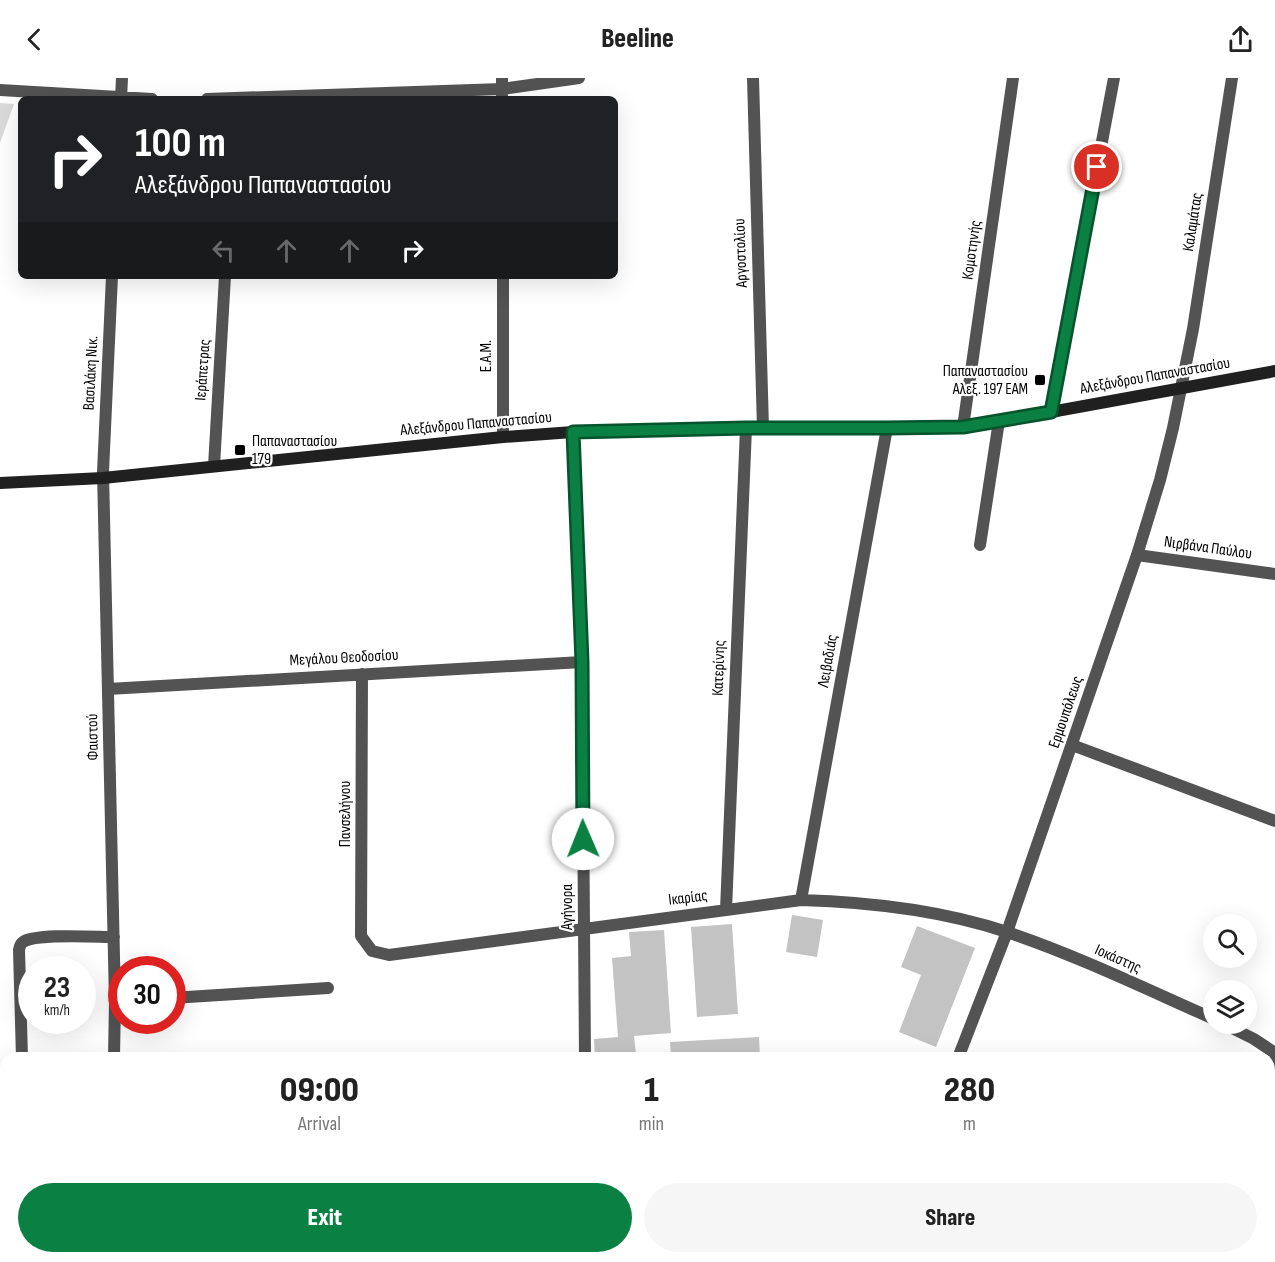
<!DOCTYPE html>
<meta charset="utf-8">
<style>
:root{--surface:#fff;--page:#f6f6f6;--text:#222;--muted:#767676;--accent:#0b8043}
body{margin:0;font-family:"Sofia Sans Condensed",sans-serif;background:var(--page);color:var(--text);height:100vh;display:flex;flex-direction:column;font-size:22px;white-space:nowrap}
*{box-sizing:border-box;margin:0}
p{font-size:20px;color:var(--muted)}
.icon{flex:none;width:33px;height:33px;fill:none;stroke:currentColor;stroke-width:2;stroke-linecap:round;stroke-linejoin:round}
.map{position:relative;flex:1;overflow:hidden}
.panel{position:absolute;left:0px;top:974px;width:1275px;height:212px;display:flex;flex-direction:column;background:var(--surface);border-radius:18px 18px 0 0;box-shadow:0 6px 24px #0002}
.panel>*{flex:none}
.hud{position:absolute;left:18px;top:18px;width:600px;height:183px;border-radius:9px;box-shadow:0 6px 24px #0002;background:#202124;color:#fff;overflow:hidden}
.tools{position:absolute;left:1203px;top:836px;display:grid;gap:12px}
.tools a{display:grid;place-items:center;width:54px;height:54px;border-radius:50%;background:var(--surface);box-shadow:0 6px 24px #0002;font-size:30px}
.speed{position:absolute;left:18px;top:878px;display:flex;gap:12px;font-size:30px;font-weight:700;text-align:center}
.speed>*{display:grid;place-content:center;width:78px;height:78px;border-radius:50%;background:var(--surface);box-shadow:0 6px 24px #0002;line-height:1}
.speed small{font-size:15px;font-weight:400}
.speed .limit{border:9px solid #d22;background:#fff;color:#111}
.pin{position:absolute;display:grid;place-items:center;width:51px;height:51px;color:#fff;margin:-26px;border:3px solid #fff;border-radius:50%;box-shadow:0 2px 6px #0007}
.me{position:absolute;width:66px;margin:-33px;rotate:359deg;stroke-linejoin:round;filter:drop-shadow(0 0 4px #0008)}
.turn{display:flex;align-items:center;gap:21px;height:126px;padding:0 18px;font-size:27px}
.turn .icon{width:78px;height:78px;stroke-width:2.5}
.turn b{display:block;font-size:42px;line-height:51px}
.lanes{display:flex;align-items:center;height:57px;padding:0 18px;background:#0003;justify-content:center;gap:30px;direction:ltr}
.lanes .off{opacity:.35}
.eta{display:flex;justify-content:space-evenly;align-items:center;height:102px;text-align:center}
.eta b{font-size:36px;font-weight:800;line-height:42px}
.button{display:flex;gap:12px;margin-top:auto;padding:12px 18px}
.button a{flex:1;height:69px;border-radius:36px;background:var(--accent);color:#fff;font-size:24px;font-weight:800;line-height:69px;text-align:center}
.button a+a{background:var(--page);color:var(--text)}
header{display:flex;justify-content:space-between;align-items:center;height:78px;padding:0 18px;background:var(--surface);font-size:27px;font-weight:800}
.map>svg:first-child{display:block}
.green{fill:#dadada}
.building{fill:#c3c3c3}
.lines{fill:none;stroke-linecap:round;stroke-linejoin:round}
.minor{stroke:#535353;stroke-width:12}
.secondary{stroke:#202020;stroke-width:12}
.route-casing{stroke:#07532c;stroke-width:15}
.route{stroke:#0b8043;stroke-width:10}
.poi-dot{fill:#000;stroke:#fff;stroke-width:2}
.labels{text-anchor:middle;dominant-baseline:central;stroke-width:4.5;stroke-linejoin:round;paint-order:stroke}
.street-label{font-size:16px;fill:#000;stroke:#fff}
.poi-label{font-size:16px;fill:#000;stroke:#fff;text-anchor:end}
</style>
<header><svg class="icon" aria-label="back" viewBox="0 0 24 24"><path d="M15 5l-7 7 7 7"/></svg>Beeline<svg class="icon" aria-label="share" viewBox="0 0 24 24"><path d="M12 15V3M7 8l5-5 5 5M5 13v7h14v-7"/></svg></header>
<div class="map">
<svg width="1275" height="1184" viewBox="0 0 1275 1184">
<rect width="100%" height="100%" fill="#fff"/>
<path class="green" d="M 0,25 L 14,26 L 0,65 Z"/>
<path class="building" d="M 792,837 L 823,842 L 817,879 L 786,874 Z
M 732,846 L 738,936 L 697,939 L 691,849 Z
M 917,848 L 975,870 L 936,969 L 899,954 L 921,897 L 901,889 Z
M 664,852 L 671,955 L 634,958 L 636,976 L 655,975 L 655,980 L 595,980 L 594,961 L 618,959 L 612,880 L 631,878 L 629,854 Z
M 759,959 L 760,980 L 671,980 L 670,964 Z
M 122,1179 L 193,1179 L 193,1181 L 122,1184 Z
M 978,1179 L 1062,1179 L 1066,1183 L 1065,1184 L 974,1184 Z"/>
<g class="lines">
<path class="minor" d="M 753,0 L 763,350
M 0,12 L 152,21
M 121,21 L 122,0
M 207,21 L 502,11 L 579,0
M 502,21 L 502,0
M 112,198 L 103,394 L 115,923 L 114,980
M 503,198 L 503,359
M 1051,334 L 1114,0
M 963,349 L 1013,0
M 573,354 L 582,584 L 585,980
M 214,388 L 225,198
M 980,467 L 999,343
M 1137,477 L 1275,496
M 362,596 L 361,858 L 372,873 L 389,877 L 801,822 C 870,824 941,832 1007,854 C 1078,878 1146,911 1214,941
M 108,611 L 582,584
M 1072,667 L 1275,743
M 801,822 L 887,350
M 726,832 L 746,350
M 172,920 L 328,910
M 1222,945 L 1254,961 L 1275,975
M 22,980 L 19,872 C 20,868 20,866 23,864 C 36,855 96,859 114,859
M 958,980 L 1007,854 L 1137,477 L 1160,402 L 1173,350 L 1193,251 L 1232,0
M 1269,990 L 1275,982
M 0,1003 L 6,1003
M 0,1149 L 6,1150
M 1154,1179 L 1161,1184
M 110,1184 L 111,1179
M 577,1184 L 578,1179
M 884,1184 L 886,1179"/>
<path class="secondary" d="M 0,405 L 103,400 L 503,359 L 573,354 L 746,350 L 887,350 L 963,349 L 1051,334 L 1275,293"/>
</g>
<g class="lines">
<g class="route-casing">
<path id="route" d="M 583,761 L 582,584 L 573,354 L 746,350 L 886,350 L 963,349 L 1051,334 L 1097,89"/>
</g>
<use href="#route" class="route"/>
</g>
<g class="poi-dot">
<rect x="1034" y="296" width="12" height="12" rx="3"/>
<rect x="234" y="366" width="12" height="12" rx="3"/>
</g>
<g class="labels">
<g class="street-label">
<text transform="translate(1193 144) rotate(-81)">Καλαμάτας</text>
<text transform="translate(972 172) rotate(-82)">Κομοτηνής</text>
<text transform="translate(741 175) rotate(-92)">Αργοστολίου</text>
<text transform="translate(486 278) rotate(-90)">Ε.Α.Μ.</text>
<text transform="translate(203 292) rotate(-86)">Ιεράπετρας</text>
<text transform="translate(91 295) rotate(-87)">Βασιλάκη Νικ.</text>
<text transform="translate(1155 298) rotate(-10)">Αλεξάνδρου Παπαναστασίου</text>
<text transform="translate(476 346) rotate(-5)">Αλεξάνδρου Παπαναστασίου</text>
<text transform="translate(1208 470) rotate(8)">Νιρβάνα Παύλου</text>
<text transform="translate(344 580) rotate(-3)">Μεγάλου Θεοδοσίου</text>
<text transform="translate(828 583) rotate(-80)">Λειβαδιάς</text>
<text transform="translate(719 590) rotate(-88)">Κατερίνης</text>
<text transform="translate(1066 634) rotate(-71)">Ερμουπόλεως</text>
<text transform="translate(93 659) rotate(-91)">Φαιστού</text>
<text transform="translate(345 736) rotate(-90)">Πανσελήνου</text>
<text transform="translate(688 820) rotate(-7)">Ικαρίας</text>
<text transform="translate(567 829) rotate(-90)">Αγήνορα</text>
<text transform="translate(1118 881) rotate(24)">Ιοκάστης</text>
</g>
<g class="poi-label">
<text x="1028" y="293">Παπαναστασίου<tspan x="1028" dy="18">Αλεξ. 197 ΕΑΜ</tspan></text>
<text x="252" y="363" text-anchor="start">Παπαναστασίου<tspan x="252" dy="18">179</tspan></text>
</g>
</g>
</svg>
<div class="tools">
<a><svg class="icon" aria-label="search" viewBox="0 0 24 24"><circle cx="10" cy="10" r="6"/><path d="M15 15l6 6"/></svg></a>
<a><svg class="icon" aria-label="layers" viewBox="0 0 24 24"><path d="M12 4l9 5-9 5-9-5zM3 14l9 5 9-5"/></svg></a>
</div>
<div class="speed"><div>23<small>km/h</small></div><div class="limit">30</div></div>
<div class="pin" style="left:1097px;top:89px;background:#d93025"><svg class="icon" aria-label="arrive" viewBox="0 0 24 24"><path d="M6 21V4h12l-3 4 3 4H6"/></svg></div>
<svg class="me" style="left:583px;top:761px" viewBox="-20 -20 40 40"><circle r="19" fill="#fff"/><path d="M0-13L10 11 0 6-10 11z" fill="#0b8043"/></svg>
<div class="hud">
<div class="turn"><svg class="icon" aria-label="right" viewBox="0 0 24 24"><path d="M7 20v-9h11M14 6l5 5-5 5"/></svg><div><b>100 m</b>Αλεξάνδρου Παπαναστασίου</div></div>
<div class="lanes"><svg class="icon off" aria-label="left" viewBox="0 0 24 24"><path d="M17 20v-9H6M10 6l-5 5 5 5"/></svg><svg class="icon off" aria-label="ahead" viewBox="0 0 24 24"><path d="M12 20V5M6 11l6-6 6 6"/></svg><svg class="icon off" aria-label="ahead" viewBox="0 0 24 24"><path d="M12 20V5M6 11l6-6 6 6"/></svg><svg class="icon" aria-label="right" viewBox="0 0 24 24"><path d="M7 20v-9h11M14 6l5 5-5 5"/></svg></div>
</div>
<section class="panel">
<div class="eta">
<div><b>09:00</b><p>Arrival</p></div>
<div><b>1</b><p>min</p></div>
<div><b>280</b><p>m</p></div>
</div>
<div class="button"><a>Exit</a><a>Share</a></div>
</section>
</div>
